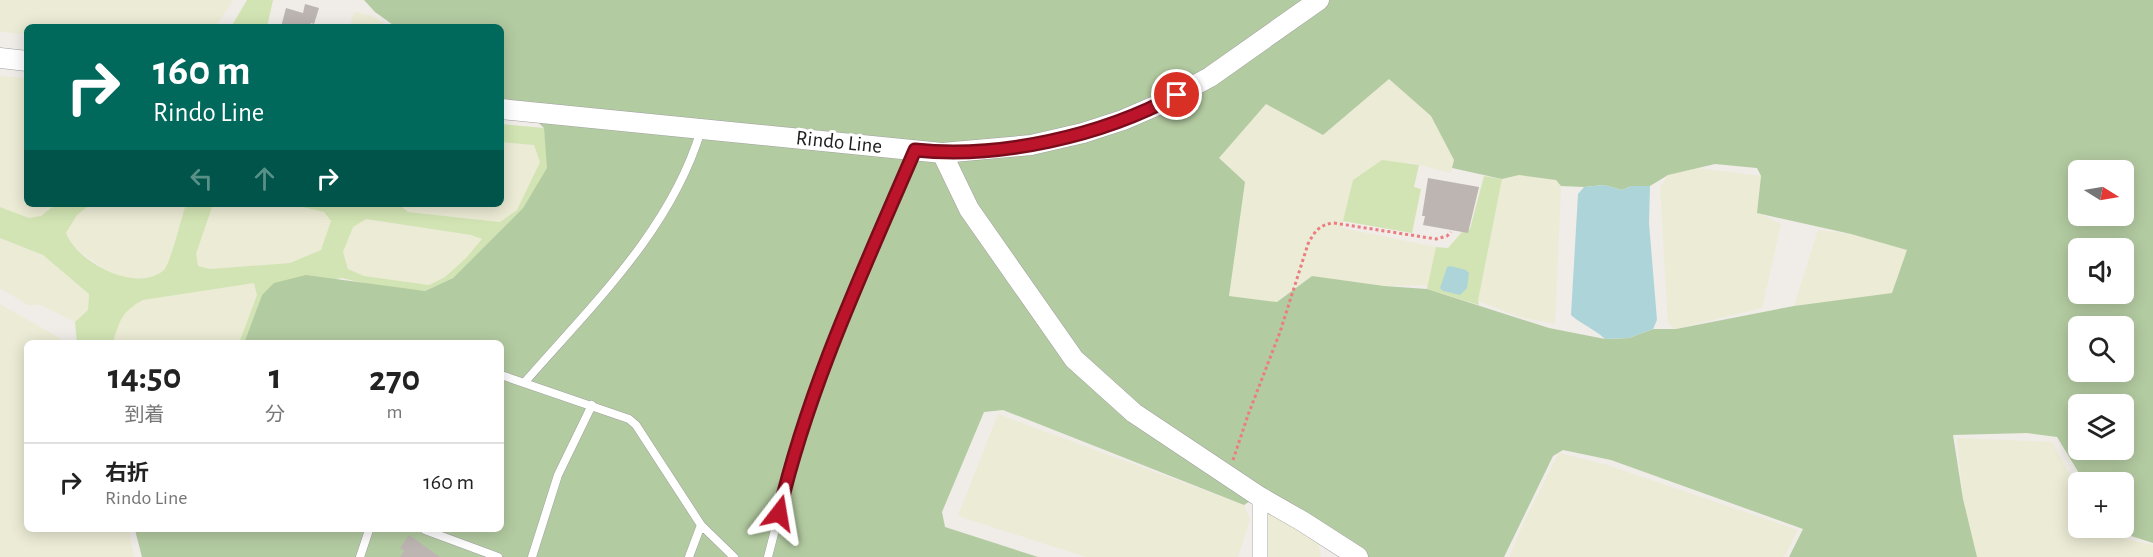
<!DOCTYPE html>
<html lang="ja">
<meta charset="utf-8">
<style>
:root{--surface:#fff;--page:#f2f2f2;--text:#222;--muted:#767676;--line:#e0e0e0}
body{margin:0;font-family:"Alegreya Sans","Noto Sans JP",sans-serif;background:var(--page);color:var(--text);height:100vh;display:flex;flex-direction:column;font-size:22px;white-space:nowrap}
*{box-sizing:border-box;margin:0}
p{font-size:20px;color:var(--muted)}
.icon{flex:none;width:33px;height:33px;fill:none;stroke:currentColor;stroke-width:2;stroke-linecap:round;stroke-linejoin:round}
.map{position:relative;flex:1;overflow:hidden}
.drawer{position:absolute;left:24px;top:340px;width:480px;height:192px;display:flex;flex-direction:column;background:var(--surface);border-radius:9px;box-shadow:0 3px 15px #0003}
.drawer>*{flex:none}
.top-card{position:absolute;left:24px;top:24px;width:480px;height:183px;border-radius:9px;box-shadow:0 3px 15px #0003;background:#00695c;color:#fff;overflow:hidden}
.needle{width:39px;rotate:101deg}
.controls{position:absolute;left:2068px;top:160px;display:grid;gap:12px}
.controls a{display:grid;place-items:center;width:66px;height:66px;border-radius:9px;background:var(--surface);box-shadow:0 3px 15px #0003;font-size:30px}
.pin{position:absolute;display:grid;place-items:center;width:51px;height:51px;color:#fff;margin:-26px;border:3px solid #fff;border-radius:50%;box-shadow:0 2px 6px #0007}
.me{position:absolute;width:66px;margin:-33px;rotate:14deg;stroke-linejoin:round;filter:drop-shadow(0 0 4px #0008)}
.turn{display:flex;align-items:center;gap:21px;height:126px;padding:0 30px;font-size:27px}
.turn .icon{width:78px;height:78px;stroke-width:2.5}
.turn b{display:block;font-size:42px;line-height:51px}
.lanes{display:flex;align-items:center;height:57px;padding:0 30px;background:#0003;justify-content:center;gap:30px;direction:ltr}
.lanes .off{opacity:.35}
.eta{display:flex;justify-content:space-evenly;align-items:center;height:102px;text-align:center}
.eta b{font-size:36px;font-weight:700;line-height:42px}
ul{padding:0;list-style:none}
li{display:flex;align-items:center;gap:18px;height:78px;padding:0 30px;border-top:2px solid var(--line)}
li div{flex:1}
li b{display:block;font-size:22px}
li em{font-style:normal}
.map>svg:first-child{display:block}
.farmland{fill:#ecebd5}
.grass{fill:#d2e4b3;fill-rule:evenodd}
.forest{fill:#b3cba1;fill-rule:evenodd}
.water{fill:#add5d9}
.building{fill:#bdb5b1}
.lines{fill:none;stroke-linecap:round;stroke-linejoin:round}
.service-casing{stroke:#a1a1a1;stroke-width:9}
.minor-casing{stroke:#a1a1a1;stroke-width:16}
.tertiary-casing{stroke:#a1a1a1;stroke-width:21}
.path{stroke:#ec7c80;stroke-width:3;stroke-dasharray:3 3;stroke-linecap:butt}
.service{stroke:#fff;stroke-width:8}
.minor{stroke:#fff;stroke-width:15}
.tertiary{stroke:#fff;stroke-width:20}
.route-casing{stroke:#7a0d1c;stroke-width:15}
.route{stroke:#bc142b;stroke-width:10}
.labels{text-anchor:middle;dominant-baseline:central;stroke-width:6;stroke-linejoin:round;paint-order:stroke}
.street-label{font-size:21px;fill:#202020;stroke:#fff}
</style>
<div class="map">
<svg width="2153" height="557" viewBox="0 0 2153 557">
<rect width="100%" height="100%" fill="#f0ece8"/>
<path class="farmland" d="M 0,0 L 233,0 L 216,27 L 27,27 L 27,34 L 0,32 Z
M 354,12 L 373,16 L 389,27 L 350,27 Z
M 0,76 L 27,78 L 27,204 L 56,204 L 41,216 L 29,218 L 0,207 Z
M 1389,79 L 1431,116 L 1454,160 L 1451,173 L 1409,162 L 1353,180 L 1342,228 L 1436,247 L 1429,285 L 1384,286 L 1312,276 L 1277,302 L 1228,296 L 1245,182 L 1219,158 L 1266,104 L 1323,135 Z
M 501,142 L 534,145 L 540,162 L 517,210 L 500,222 L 408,212 L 398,204 L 501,204 Z
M 1697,168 L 1761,176 L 1757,212 L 1781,224 L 1762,308 L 1675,329 L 1668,323 L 1660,187 L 1668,175 Z
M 1519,175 L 1556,180 L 1561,186 L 1555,324 L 1520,317 L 1478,301 L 1502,179 Z
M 91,204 L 186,204 L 166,269 L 151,278 L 126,278 L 107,271 L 71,245 L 66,233 L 77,215 Z
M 213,204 L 289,204 L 324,212 L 331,221 L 321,250 L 290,263 L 210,269 L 198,266 L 196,255 Z
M 366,219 L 471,235 L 483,239 L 466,258 L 445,277 L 429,285 L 364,276 L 348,269 L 343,252 L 353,227 Z
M 1818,230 L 1851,234 L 1908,250 L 1893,293 L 1794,306 Z
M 0,238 L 43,255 L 89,294 L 88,310 L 75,322 L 41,305 L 28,305 L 0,288 Z
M 255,282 L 257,295 L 239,343 L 113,344 L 117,326 L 129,307 L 143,300 Z
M 0,304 L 68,343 L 27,344 L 27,530 L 129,530 L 134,557 L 0,557 Z
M 998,414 L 1244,505 L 1250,519 L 1238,557 L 1086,557 L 958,516 Z
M 1957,438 L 2052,442 L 2070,475 L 2076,522 L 2079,528 L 2153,545 L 2153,557 L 1973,557 L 1963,499 Z
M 1559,453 L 1607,465 L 1798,530 L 1784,557 L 1509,557 L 1524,522 Z
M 1270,513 L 1317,541 L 1321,554 L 1320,557 L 1263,557 L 1265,517 Z"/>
<path class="grass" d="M 247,0 L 273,0 L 267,27 L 231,27 Z
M 501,124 L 544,128 L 548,168 L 523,208 L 453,278 L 425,291 L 383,287 L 341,278 L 262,295 L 244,343 L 239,343 L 257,295 L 254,283 L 143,300 C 122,311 119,321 113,343 L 77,343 L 75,322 L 88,310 L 89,294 L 43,255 L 0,238 L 0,207 L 29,218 L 41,216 L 56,204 L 91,204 L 77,215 L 66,233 C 77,262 136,294 164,270 C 170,264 182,216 186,204 L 213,204 L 196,254 L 198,266 L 210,269 L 290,263 L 321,250 L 331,221 L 324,212 L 289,204 L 398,204 L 408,212 L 500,222 L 517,210 L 540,162 L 534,145 L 501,142 ZM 366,219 L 471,235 L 482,239 L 466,258 L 445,277 L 429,285 L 364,276 L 348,269 L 343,252 L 353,227 Z
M 1382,160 L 1419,165 L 1414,187 L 1421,189 L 1412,233 L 1343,221 L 1353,180 Z
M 1484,176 L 1502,179 L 1478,301 L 1479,305 L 1427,289 L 1436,247 L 1448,248 L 1462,232 L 1470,229 Z"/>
<path class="forest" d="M 364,0 L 2153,0 L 2153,543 L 2106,528 L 2124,528 L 2124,483 L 2085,483 L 2057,437 L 2027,433 L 1953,435 L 1963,499 L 1977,557 L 1789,557 L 1803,529 L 1611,460 L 1563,450 L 1553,456 L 1504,557 L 1361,557 L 1261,494 L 1244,505 L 1003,410 L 984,412 L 942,512 L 945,527 L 1038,557 L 142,557 L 135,530 L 501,530 L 501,344 L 244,343 L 262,295 L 274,283 L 306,275 L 425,291 L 453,278 L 523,208 L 547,168 L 544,128 L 521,106 L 501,102 L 501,27 L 396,27 L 375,12 ZM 1389,79 L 1431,116 L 1454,160 L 1452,168 L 1502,179 L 1519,175 L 1556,180 L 1561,186 L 1584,187 L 1604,185 L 1622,190 L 1631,186 L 1650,186 L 1668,175 L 1715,164 L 1757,168 L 1761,176 L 1757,213 L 1851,234 L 1907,250 L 1892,293 L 1794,306 L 1676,329 L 1653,329 L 1629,338 L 1605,339 L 1549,328 L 1427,289 L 1384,286 L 1312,276 L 1277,302 L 1229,296 L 1245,182 L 1219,158 L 1266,104 L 1323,135 ZM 2079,171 L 2124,171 L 2124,216 L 2079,216 ZM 2079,249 L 2124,249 L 2124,294 L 2079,294 ZM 2079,327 L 2124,327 L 2124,372 L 2079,372 ZM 2079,405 L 2124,405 L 2124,450 L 2079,450 Z"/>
<path class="water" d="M 1604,185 L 1622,190 L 1631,186 L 1650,186 L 1649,223 L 1657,320 L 1653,329 L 1629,338 L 1605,339 C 1595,329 1582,325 1571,315 L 1578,194 L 1584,187 Z
M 1450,266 L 1466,270 L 1469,273 L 1467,288 L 1460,295 L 1443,291 L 1440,288 L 1447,267 Z"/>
<path class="building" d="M 305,4 L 319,8 L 314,24 L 311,23 L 310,27 L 281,27 L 286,8 L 303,13 Z
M 1428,178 L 1479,187 L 1468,233 L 1423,225 L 1425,216 L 1422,216 Z
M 409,535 L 440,557 L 400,557 L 404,551 L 400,548 Z"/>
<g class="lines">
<g class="service-casing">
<path id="service" d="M 501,375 L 629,419 L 636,425 L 701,525 L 734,557
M 525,382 C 592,305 671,230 701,130
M 425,530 L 498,557
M 360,557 L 369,530
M 532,557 L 558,475 L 592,405
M 689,557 L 701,525
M 768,557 L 798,440 L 812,398 L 851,296 L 914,151"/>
</g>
<g class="minor-casing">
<path id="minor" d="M 1260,557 L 1260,497"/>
</g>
<g class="tertiary-casing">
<path id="tertiary" d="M 0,58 L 27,61
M 501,109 L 942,153 L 1031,145 L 1083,133 L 1123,120 L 1160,104 L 1210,77 L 1319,0
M 942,153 L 969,209 L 1074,359 L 1134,413 L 1260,497 L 1302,521 L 1358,557"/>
</g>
<path class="path" d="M 1233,460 L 1248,415 L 1280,332 L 1308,244 C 1314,232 1320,224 1334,223 L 1436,239 L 1447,236 L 1451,232"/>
<use href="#service" class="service"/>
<use href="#minor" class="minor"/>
<use href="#tertiary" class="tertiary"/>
</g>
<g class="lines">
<g class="route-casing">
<path id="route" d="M 779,513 C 808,387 864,269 915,150 C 999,159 1102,136 1177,95"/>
</g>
<use href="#route" class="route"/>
</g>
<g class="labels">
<g class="street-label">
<text transform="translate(839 142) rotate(6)">Rindo Line</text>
</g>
</g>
</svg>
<div class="controls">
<a><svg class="needle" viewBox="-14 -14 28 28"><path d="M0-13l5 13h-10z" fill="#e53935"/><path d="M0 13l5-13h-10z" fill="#767676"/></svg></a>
<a><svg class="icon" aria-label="sound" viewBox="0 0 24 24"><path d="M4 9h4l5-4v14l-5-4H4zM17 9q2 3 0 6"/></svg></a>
<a><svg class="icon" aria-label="search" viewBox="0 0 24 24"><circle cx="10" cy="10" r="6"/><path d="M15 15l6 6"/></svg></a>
<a><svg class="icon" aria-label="layers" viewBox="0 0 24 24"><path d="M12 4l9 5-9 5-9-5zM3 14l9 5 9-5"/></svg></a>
<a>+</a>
</div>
<div class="pin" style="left:1177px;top:95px;background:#d93025"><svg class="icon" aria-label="arrive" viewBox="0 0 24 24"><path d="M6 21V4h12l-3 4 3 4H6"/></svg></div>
<svg class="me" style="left:779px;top:513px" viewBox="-20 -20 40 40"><path d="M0-17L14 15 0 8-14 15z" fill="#bc142b" stroke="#fff" stroke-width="4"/></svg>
<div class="top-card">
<div class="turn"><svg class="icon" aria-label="right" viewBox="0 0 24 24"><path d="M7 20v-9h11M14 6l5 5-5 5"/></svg><div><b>160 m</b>Rindo Line</div></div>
<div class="lanes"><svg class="icon off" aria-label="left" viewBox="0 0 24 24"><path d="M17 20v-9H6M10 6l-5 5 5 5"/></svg><svg class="icon off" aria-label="ahead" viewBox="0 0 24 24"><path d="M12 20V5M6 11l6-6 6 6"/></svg><svg class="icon" aria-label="right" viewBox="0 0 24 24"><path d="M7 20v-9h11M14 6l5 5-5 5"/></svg></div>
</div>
<section class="drawer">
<div class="eta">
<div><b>14:50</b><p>到着</p></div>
<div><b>1</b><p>分</p></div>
<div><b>270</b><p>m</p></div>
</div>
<ul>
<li><svg class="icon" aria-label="right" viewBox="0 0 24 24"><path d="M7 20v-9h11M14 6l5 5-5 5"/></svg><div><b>右折</b><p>Rindo Line</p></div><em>160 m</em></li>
</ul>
</section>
</div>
